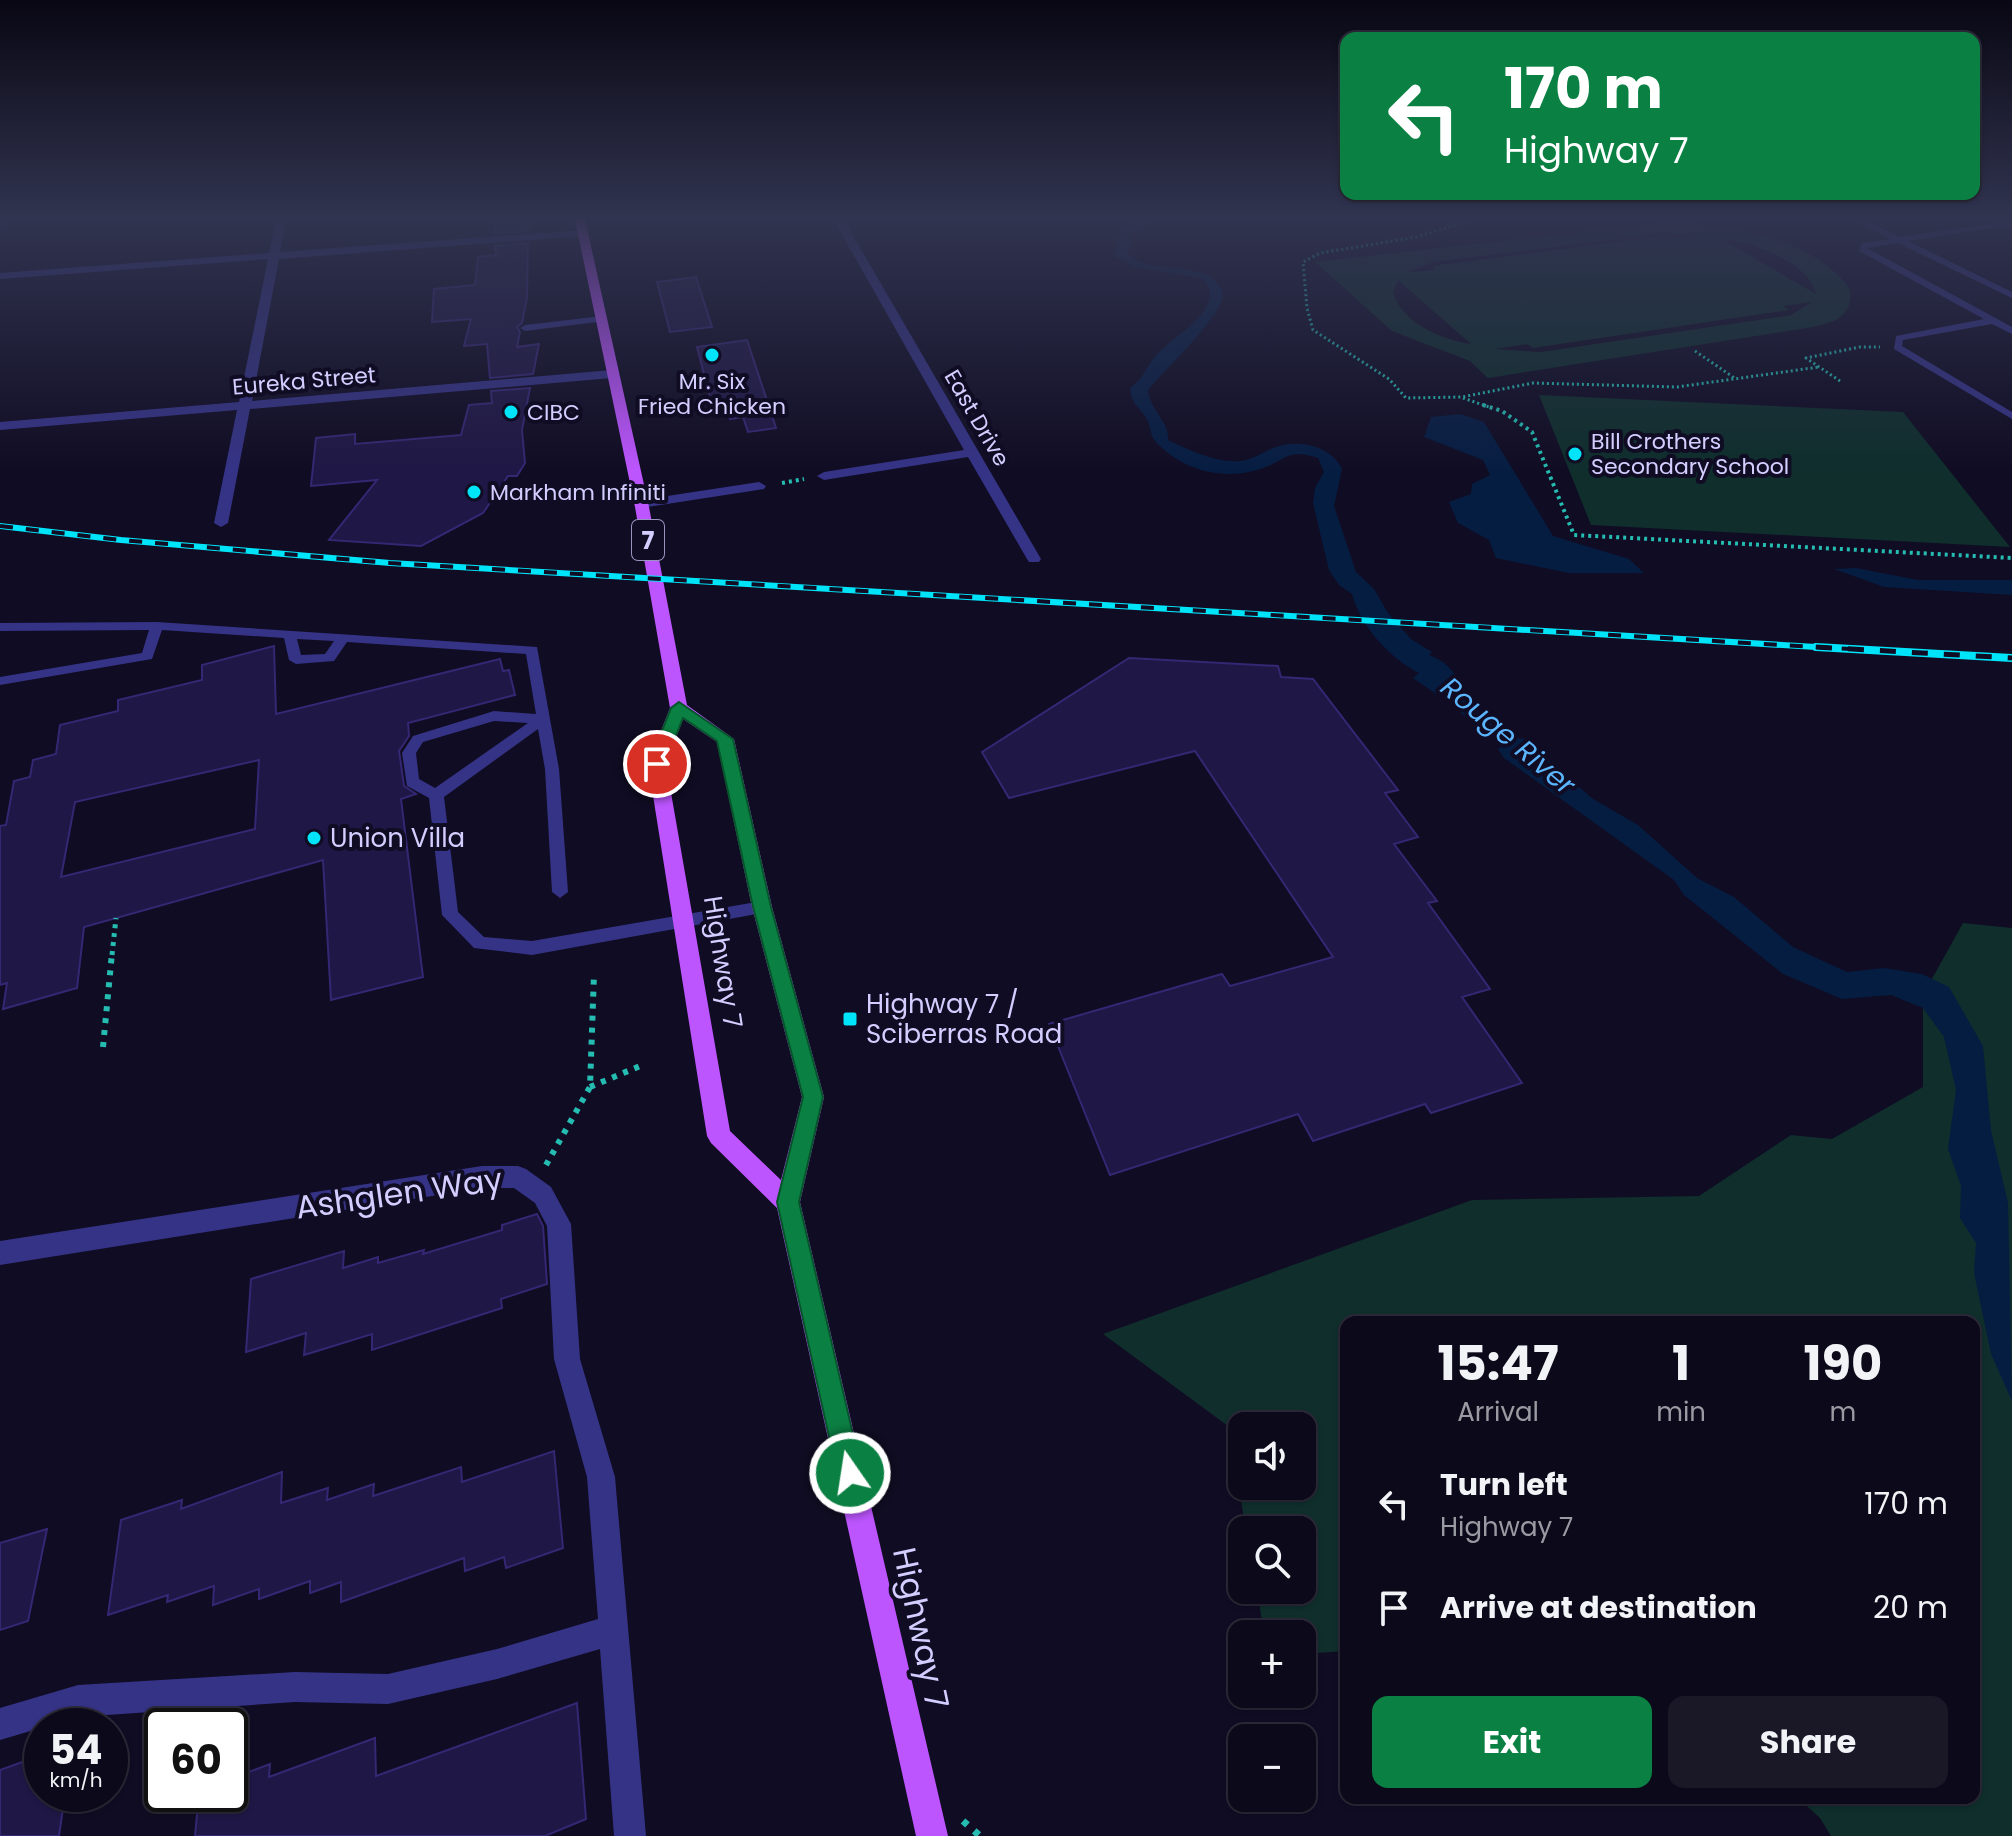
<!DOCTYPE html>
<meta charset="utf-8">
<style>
:root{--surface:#0c091a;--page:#1a1727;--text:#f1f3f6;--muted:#9a9aa2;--line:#2c2a39;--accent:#0b8043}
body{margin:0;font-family:Poppins,sans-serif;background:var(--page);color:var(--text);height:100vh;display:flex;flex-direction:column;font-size:30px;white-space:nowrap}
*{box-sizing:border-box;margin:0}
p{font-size:26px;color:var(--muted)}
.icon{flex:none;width:44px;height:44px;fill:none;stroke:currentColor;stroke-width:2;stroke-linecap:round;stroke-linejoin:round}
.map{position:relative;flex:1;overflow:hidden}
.panel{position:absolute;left:1340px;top:1316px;width:640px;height:488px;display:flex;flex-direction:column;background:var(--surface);border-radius:16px;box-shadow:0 2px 6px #0004,0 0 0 2px var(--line)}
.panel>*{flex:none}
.banner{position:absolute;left:1340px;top:32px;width:640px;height:168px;border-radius:16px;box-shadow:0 2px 6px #0004,0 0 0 2px var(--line);background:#0b8043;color:#fff;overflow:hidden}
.fabs{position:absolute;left:1228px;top:1412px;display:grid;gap:16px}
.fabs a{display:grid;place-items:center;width:88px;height:88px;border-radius:16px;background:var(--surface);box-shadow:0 2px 6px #0004,0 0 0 2px var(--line);font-size:40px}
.speed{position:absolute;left:24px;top:1708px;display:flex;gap:16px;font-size:40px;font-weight:700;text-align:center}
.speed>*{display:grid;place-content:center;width:104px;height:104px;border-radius:50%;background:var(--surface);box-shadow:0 2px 6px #0004,0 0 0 2px var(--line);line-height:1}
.speed small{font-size:20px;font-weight:400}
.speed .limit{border:4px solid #111;border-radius:12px;background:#fff;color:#111}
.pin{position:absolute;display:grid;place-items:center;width:68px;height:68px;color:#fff;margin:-34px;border:4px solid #fff;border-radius:50%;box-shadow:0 2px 8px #0007}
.me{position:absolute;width:88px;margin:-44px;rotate:347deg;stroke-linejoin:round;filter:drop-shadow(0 0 6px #0008)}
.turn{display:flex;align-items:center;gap:28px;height:168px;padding:0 32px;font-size:36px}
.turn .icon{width:104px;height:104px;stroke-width:2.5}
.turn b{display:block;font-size:56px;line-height:68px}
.eta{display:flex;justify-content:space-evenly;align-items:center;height:136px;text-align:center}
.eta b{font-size:48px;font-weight:700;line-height:56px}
.cta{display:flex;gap:16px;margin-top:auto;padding:16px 32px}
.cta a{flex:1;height:92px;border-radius:16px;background:var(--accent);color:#fff;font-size:32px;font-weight:700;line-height:92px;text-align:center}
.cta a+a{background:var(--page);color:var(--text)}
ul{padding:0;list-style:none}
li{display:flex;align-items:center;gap:24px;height:104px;padding:0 32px}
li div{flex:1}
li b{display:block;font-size:30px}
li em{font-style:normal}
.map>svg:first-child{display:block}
.green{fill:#0f2e2c;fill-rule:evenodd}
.water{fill:#061d42}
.building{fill:#1f1745;stroke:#352773;stroke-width:2;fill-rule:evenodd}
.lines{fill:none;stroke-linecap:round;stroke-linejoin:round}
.path-far4{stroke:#25bcb1;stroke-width:3;stroke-dasharray:2 3;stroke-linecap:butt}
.path-far3{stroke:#25bcb1;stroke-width:4;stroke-dasharray:3 4;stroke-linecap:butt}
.path-far2{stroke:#25bcb1;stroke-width:5;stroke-dasharray:4 5;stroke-linecap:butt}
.path-far1{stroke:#25bcb1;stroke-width:6;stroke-dasharray:5 7;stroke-linecap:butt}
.path{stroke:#25bcb1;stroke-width:7;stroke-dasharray:6 9;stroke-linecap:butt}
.lane{fill:#353386;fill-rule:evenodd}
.street{fill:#353386;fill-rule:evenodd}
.primary{fill:#bd55ff;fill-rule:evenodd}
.rail-far1-casing{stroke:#00e4f9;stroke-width:6}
.rail-casing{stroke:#00e4f9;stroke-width:8}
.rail-far1{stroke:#100c23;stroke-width:4;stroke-dasharray:13;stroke-linecap:butt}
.rail{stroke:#100c23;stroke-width:5;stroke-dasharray:16;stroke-linecap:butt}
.route{fill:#0b8043;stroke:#07532c;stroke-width:2}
.poi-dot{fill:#00e4f9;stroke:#100c23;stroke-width:3}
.labels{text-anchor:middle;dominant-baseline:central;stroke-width:8;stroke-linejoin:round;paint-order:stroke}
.far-street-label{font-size:22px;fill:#d3ceff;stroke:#100c23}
.far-poi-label{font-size:22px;fill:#d3ceff;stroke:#100c23;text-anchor:start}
.shield{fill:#100c23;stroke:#9894bd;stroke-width:2}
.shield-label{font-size:24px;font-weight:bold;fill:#d3ceff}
.poi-label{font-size:26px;fill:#d3ceff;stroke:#100c23;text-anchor:start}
.street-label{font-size:26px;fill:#d3ceff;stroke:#100c23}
.water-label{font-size:28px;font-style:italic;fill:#5cb6ff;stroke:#100c23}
.near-street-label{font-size:32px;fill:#d3ceff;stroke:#100c23}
</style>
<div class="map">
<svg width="2012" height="1836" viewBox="0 0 2012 1836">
<rect width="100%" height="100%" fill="#100c23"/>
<path class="green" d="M 1671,222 C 1726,226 1796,235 1838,275 C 1845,282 1853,290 1850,301 C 1846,320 1829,323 1813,327 L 1488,378 L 1470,361 L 1392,331 L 1315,262 ZM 1661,234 L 1699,236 L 1675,239 L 1668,235 L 1432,266 L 1435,270 L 1409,272 L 1433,262 ZM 1723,240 C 1748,238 1811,264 1816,294 ZM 1398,281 L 1399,281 L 1471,344 C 1440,339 1404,324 1393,293 ZM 1812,302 L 1791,315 L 1541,352 L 1495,349 L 1527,344 L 1533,348 L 1789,310 L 1783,306 Z
M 1539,395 L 1903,412 L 2010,547 L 1591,525 Z
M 1963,923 L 2012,928 L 2012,1836 L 1831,1836 L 1820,1818 L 1798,1798 L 1974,1798 L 1974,1322 L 1346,1322 L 1346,1651 L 1302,1654 L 1302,1634 L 1264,1634 L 1257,1590 L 1302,1590 L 1302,1530 L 1246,1530 L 1228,1426 L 1103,1334 L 1472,1200 L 1699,1196 L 1791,1135 L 1832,1139 L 1923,1087 L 1923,995 ZM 1242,1426 L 1302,1426 L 1302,1486 L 1242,1486 Z"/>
<path class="water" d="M 1146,215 L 1167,215 L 1141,227 L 1130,237 L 1132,242 L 1127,252 C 1148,280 1215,255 1223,294 C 1226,312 1163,372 1148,390 C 1149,409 1170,422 1168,440 C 1189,450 1216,463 1240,461 C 1253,460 1264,451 1276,447 C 1299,439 1331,446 1342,469 L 1334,506 L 1356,572 L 1374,589 L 1388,613 L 1411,639 L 1432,652 L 1429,655 C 1456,664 1463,690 1479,711 C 1488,722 1500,732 1512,741 L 1518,738 L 1524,739 L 1593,799 L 1638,825 L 1697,878 L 1734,897 L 1793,947 L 1847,972 L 1884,968 L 1922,974 L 1949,987 L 1983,1046 L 1991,1130 L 2008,1203 L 2012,1401 L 1991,1354 L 1974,1273 L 1976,1243 L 1960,1218 L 1961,1186 L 1948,1149 L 1956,1090 L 1944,1037 L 1923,1008 L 1891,995 L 1842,999 L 1783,974 L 1684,895 L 1674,880 L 1504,758 L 1498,749 L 1503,745 L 1462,714 L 1444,694 L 1436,694 L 1413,678 L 1419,673 C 1390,659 1360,625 1352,594 L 1339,585 L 1329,570 L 1313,503 L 1315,488 L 1324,472 L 1318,458 C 1289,449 1290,457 1266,467 C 1227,482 1184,472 1156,442 C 1150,436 1151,427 1147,419 C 1139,406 1131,405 1130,388 C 1145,376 1143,373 1153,359 C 1168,339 1201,325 1209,300 C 1212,292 1207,282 1201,278 L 1136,267 L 1114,256 L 1120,231 Z
M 1460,414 L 1484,422 L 1553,536 L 1629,559 L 1644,573 L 1569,573 L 1496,558 L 1489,540 L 1458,523 L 1449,502 L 1471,494 L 1472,484 L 1490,475 L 1483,460 L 1424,437 L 1431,417 Z
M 1856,568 L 1918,580 L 2012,580 L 2012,595 L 1884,587 L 1834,569 Z"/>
<path class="building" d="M 494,215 L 528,215 L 528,231 L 495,233 Z
M 528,243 L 527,298 L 522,323 L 517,327 L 520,332 L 517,347 L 539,344 L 533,374 L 490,378 L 487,344 L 464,346 L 471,319 L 432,322 L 434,289 L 475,285 L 478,257 L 496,255 L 495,246 Z
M 696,277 L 712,327 L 670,332 L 657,282 Z
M 747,340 L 776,428 L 748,432 L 743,417 L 730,419 L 726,403 L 712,405 L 697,347 Z
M 530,388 L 522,430 L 525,463 L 517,476 L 508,476 L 483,513 L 421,546 L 329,540 L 377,480 L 311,486 L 316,438 L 355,434 L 355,444 L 461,435 L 469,405 L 492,403 L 491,391 Z
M 274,646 L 276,714 L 500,659 L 503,671 L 509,670 L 515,695 L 408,723 L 409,736 L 399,751 L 404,786 L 416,794 L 401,799 L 423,977 L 331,1000 L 323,860 L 84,927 L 77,988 L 3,1009 L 7,983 L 0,985 L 0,826 L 6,825 L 14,781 L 30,777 L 33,760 L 56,754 L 60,725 L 118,711 L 118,700 L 202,680 L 202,665 ZM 259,760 L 255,829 L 61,877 L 75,802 Z
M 1129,658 L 1278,666 L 1281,677 L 1313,679 L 1398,790 L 1385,793 L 1418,837 L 1394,844 L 1437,901 L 1428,903 L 1490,989 L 1462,997 L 1522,1083 L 1431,1113 L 1425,1104 L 1313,1141 L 1298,1114 L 1110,1175 L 1049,1024 L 1222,974 L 1230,986 L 1333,957 L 1195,751 L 1009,798 L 982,752 Z
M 537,1214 L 543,1226 L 547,1284 L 501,1299 L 502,1308 L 372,1350 L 372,1334 L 304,1355 L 306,1333 L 246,1352 L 251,1279 L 344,1251 L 343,1268 L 378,1257 L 378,1263 L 424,1250 L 423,1254 L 502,1230 L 502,1225 Z
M 554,1451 L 563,1548 L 506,1568 L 504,1557 L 465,1571 L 464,1558 L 341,1602 L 341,1582 L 310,1593 L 310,1581 L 259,1599 L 259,1589 L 213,1605 L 214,1586 L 167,1602 L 168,1595 L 108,1615 L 121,1520 L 182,1500 L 181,1509 L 282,1472 L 281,1503 L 328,1488 L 327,1500 L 374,1484 L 373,1496 L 461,1467 L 462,1482 Z
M 47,1529 L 28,1621 L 0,1630 L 0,1543 Z
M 577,1703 L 586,1819 L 545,1836 L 195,1836 L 199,1794 L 230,1794 L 230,1779 L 270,1764 L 269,1777 L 375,1738 L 376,1776 Z
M 42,1755 L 42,1794 L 65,1794 L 59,1836 L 0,1836 L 0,1770 Z"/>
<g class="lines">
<path class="path-far4" d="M 1489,215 L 1416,237 L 1320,253 L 1303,262 L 1307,308 L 1313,330 L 1389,379 L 1406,398 L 1462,397 L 1533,383 L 1677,387 L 1819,367
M 1695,351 L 1736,379
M 1840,381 L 1806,358 L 1860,347 L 1880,347
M 1463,398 L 1489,407"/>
<path class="path-far3" d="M 1483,405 L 1502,411 L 1532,432 L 1574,535 L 2012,558
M 782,483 L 804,479"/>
<path class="path-far2" d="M 112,955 L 116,918"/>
<path class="path-far1" d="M 103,1047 L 112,953
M 590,1087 L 640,1066
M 546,1165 L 590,1087 L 594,974"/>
<path class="path" d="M 963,1821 L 980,1836"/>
<path class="lane" d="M 1844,215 L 1854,215 L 1900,237 L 2012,221 L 2012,225 L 1908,241 L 2012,292 L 2012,298 L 1898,243 L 1867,248 L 2012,327 L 2012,334 L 1992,324 L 1903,340 L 1902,346 L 2012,412 L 2012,419 L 1894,349 L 1896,336 L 1984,319 L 1859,251 L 1862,243 L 1890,239 Z
M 602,316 L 605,317 L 605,321 L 525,331 L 520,328 L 525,325 Z
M 157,622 L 537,647 L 559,769 L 568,892 L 560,898 L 552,892 L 545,769 L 538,729 L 444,797 L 458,912 L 484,937 L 532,941 L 762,901 L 768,903 L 770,907 L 768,911 L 762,913 L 532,955 L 474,948 L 442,915 L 429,798 L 407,786 L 402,753 L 413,736 L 494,711 L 536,714 L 526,654 L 347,642 L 334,661 L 296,664 L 289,660 L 284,638 L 162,630 L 152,659 L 0,685 L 0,677 L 142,653 L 149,630 L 0,631 L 0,623 ZM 297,639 L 334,641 L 325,654 L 301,655 ZM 494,721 L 528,723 L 435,788 L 419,779 L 416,753 L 423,742 Z"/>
<path class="street" d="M 2,215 L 12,215 L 0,229 Z
M 277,215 L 287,215 L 280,252 L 583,230 L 588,233 L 583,236 L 279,259 L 252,401 L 612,370 L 618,374 L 612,378 L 250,409 L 228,523 L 221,527 L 214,523 L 237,410 L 0,430 L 0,422 L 239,402 L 268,259 L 0,279 L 0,273 L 269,253 Z
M 831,215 L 841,215 L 1041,559 L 1039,562 L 1029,562 L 1027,559 L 968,457 L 824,480 L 817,476 L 824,472 L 964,450 Z
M 759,482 L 766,486 L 764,489 L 641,508 L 634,504 L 641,500 Z
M 482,1166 L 518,1166 L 526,1169 L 551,1187 L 571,1224 L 580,1359 L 615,1477 L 646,1836 L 614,1836 L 600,1649 L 497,1679 L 388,1704 L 295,1702 L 78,1717 L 0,1740 L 0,1708 L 78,1685 L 295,1672 L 388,1674 L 497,1649 L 598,1619 L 587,1477 L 554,1359 L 547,1226 L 535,1203 L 514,1188 L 482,1188 L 0,1265 L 0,1241 Z"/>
<path class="primary" d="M 574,215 L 584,215 L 649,507 L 687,705 L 734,739 L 772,907 L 824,1097 L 800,1202 L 948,1836 L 916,1836 L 777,1208 L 711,1143 L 707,1136 L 648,764 L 670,708 L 635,507 ZM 683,719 L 717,742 L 752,907 L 802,1097 L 781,1180 L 730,1131 L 666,764 Z"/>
<g class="rail-far1-casing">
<path id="rail-far1" d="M 0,526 L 121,540 L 390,563 L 1850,649"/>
</g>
<g class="rail-casing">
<path id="rail" d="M 1816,647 L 2012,658"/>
</g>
<use href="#rail-far1" class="rail-far1"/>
<use href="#rail" class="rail"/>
</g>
<linearGradient id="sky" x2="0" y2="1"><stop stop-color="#090713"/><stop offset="0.46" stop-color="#313450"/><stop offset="1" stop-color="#313450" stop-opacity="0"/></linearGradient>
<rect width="2012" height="472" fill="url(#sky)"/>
<path class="route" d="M 679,702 L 733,739 L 771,907 L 823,1097 L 799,1202 L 862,1473 L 859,1482 L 850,1486 L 841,1482 L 837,1473 L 777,1202 L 803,1097 L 753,907 L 717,741 L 683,718 L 663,768 L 657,769 L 649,764 L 671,708 Z"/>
<g class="poi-dot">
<circle cx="712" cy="355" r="8"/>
<circle cx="511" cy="412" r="8"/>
<circle cx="1575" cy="454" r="8"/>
<circle cx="474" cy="492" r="8"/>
<circle cx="314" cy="838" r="8"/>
<rect x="842" y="1011" width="16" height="16" rx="4"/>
</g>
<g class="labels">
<g class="far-street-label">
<text transform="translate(304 381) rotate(-5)">Eureka Street</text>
<text transform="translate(977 418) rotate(60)">East Drive</text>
</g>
<g class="far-poi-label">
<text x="712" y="381" text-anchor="middle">Mr. Six<tspan x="712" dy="25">Fried Chicken</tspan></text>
<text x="527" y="412">CIBC</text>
<text x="1591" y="441">Bill Crothers<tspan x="1591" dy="25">Secondary School</tspan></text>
<text x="490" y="492">Markham Infiniti</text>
</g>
<rect class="shield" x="632" y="520" width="32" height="40" rx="6"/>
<g class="shield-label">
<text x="648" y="540">7</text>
</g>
<g class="poi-label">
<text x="330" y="838">Union Villa</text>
<text x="866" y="1004">Highway 7 /<tspan x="866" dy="30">Sciberras Road</tspan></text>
</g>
<g class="street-label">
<text transform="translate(723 962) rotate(81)">Highway 7</text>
</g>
<g class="water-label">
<text transform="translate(1508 736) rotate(40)">Rouge River</text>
</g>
<g class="near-street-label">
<text transform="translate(399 1193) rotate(-8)">Ashglen Way</text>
<text transform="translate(921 1628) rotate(78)">Highway 7</text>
</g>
</g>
</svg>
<div class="fabs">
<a><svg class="icon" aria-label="sound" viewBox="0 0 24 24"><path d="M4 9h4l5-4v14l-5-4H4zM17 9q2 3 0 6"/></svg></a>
<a><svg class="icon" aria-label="search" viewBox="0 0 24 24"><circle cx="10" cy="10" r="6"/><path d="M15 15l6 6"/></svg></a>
<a>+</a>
<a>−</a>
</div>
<div class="speed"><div>54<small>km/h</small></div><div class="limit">60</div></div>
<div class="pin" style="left:657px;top:764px;background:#d93025"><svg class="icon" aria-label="arrive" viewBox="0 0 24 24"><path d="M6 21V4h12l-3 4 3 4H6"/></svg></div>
<svg class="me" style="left:850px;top:1473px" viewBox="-20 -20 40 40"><circle r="17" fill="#0b8043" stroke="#fff" stroke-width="3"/><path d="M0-11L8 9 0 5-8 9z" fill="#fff"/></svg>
<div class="banner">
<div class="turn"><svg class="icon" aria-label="left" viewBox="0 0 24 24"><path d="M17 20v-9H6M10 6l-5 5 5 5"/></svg><div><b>170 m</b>Highway 7</div></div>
</div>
<section class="panel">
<div class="eta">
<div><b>15:47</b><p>Arrival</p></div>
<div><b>1</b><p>min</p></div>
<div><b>190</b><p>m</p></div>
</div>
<ul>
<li><svg class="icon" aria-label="left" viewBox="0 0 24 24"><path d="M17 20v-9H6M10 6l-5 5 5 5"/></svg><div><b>Turn left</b><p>Highway 7</p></div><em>170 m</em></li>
<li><svg class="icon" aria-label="arrive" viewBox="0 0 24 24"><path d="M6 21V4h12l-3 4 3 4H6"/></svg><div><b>Arrive at destination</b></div><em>20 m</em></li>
</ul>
<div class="cta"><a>Exit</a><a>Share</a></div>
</section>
</div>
